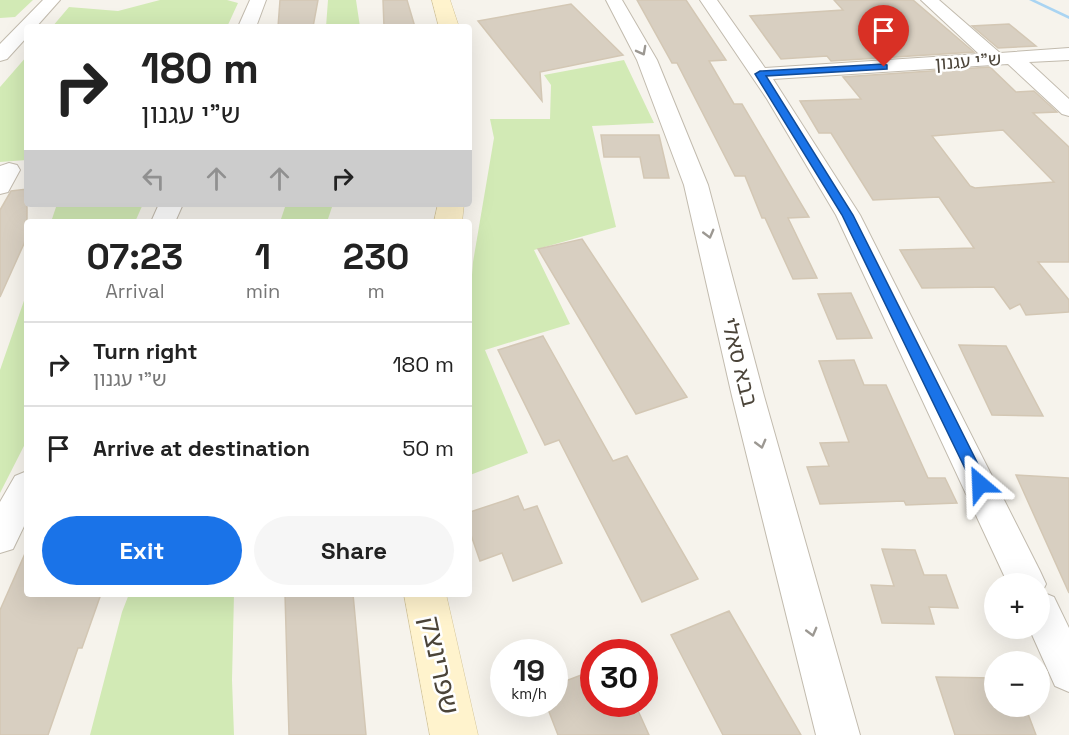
<!DOCTYPE html>
<meta charset="utf-8">
<style>
:root{--surface:#fff;--page:#f6f6f6;--text:#222;--muted:#767676;--line:#e0e0e0;--accent:#1a73e8}
body{margin:0;font-family:"Space Grotesk","Noto Sans Hebrew",sans-serif;background:var(--page);color:var(--text);height:100vh;display:flex;flex-direction:column;font-size:22px;white-space:nowrap}
*{box-sizing:border-box;margin:0}
p{font-size:20px;color:var(--muted)}
.icon{flex:none;width:33px;height:33px;fill:none;stroke:currentColor;stroke-width:2;stroke-linecap:round;stroke-linejoin:round}
.map{position:relative;flex:1;overflow:hidden}
.sheet{position:absolute;left:24px;top:219px;width:448px;height:378px;display:flex;flex-direction:column;background:var(--surface);border-radius:6px;box-shadow:0 6px 24px #0002}
.sheet>*{flex:none}
.top-card{position:absolute;left:24px;top:24px;width:448px;height:183px;border-radius:6px;box-shadow:0 6px 24px #0002;background:#fff;color:var(--text);overflow:hidden}
.controls{position:absolute;left:984px;top:573px;display:grid;gap:12px}
.controls a{display:grid;place-items:center;width:66px;height:66px;border-radius:50%;background:var(--surface);box-shadow:0 6px 24px #0002;font-size:30px}
.speed{position:absolute;left:490px;top:639px;display:flex;gap:12px;font-size:30px;font-weight:700;text-align:center}
.speed>*{display:grid;place-content:center;width:78px;height:78px;border-radius:50%;background:var(--surface);box-shadow:0 6px 24px #0002;line-height:1}
.speed small{font-size:15px;font-weight:400}
.speed .limit{border:9px solid #d22;background:#fff;color:#111}
.pin{position:absolute;display:grid;place-items:center;width:51px;height:51px;color:#fff;margin:-62px -26px;border-radius:50% 50% 50% 0;rotate:-45deg;box-shadow:0 0 6px #0007}
.pin .icon{rotate:45deg}
.me{position:absolute;width:66px;margin:-33px;rotate:334deg;stroke-linejoin:round;filter:drop-shadow(0 0 4px #0008)}
.turn{display:flex;align-items:center;gap:21px;height:126px;padding:0 18px;font-size:27px}
.turn .icon{width:78px;height:78px;stroke-width:2.5}
.turn b{display:block;font-size:42px;line-height:51px}
.lanes{display:flex;align-items:center;height:57px;padding:0 18px;background:#0003;justify-content:center;gap:30px;direction:ltr}
.lanes .off{opacity:.35}
.eta{display:flex;justify-content:space-evenly;align-items:center;height:102px;text-align:center}
.eta b{font-size:36px;font-weight:700;line-height:42px}
.cta{display:flex;gap:12px;margin-top:auto;padding:12px 18px}
.cta a{flex:1;height:69px;border-radius:36px;background:var(--accent);color:#fff;font-size:24px;font-weight:700;line-height:69px;text-align:center}
.cta a+a{background:var(--page);color:var(--text)}
ul{padding:0;list-style:none}
li{display:flex;align-items:center;gap:18px;height:84px;padding:0 18px;border-top:2px solid var(--line)}
li div{flex:1}
li b{display:block;font-size:22px}
li em{font-style:normal}
.map>svg:first-child{display:block}
.green{fill:#d2eab5}
.lines{fill:none;stroke-linecap:round;stroke-linejoin:round}
.stream{fill:#a9d4f2;fill-rule:evenodd}
.building{fill:#d8cfc1;stroke:#d3c7b4;stroke-width:1.5;fill-rule:evenodd}
.street-casing{stroke:#c2bbae;stroke-width:2}
.secondary-casing{stroke:#d6c79b;stroke-width:1}
.street{fill:#fff;fill-rule:evenodd}
.secondary{fill:#fff3cd;fill-rule:evenodd}
.oneway{stroke:#9c9892}
.route{fill:#1a73e8;stroke:#114b97;stroke-width:1.5}
.labels{text-anchor:middle;dominant-baseline:central;stroke-width:5;stroke-linejoin:round;paint-order:stroke}
.far-street-label{font-size:18px;fill:#4b4439;stroke:#fff}
.street-label{font-size:22px;fill:#4b4439;stroke:#fff}
.near-street-label{font-size:27px;fill:#4b4439;stroke:#fff}
</style>
<div class="map">
<svg width="1069" height="735" viewBox="0 0 1069 735">
<rect width="100%" height="100%" fill="#f6f3ec"/>
<path class="green" d="M 0,0 L 33,0 L 15,17 L 0,18 Z
M 160,0 L 227,0 L 238,3 L 227,27 L 52,27 L 69,7 L 118,11 Z
M 328,0 L 356,0 L 360,27 L 326,27 Z
M 27,56 L 27,160 L 0,162 L 0,87 Z
M 624,60 L 654,123 L 592,126 L 616,227 L 534,250 L 570,324 L 485,350 L 528,453 L 470,475 L 470,300 L 473,262 L 494,138 L 490,119 L 550,119 L 551,85 L 544,75 Z
M 57,204 L 143,204 L 135,222 L 51,222 Z
M 286,204 L 333,204 L 327,222 L 280,222 Z
M 27,292 L 27,440 L 0,493 L 0,370 Z
M 129,594 L 234,594 L 232,680 L 234,735 L 90,735 L 122,612 Z"/>
<g class="lines">
<path class="stream" d="M 1029,0 L 1035,0 L 1069,16 L 1069,19 Z"/>
</g>
<path class="building" d="M 280,0 L 318,0 L 313,27 L 278,27 Z
M 383,0 L 407,0 L 415,27 L 384,27 Z
M 637,0 L 686,0 L 726,60 L 709,61 L 734,104 L 742,104 L 809,217 L 788,218 L 817,278 L 793,279 L 765,218 L 762,218 L 745,176 L 735,176 L 677,63 L 672,63 Z
M 834,0 L 913,0 L 974,52 L 831,61 L 827,56 L 781,59 L 750,16 L 843,10 Z
M 571,4 L 623,55 L 540,72 L 542,101 L 478,21 Z
M 1009,24 L 1036,46 L 998,48 L 972,26 Z
M 990,67 L 1016,92 L 1034,91 L 1057,112 L 1033,113 L 1069,147 L 1069,262 L 1038,262 L 1069,300 L 1069,312 L 1026,315 L 1020,304 L 1010,309 L 994,287 L 922,288 L 900,250 L 974,248 L 939,197 L 873,200 L 831,133 L 819,133 L 800,101 L 861,99 L 843,77 ZM 1003,130 L 1054,182 L 975,188 L 970,186 L 932,136 Z
M 601,135 L 659,135 L 669,178 L 644,178 L 640,157 L 604,157 Z
M 27,189 L 27,237 L 0,297 L 0,210 L 11,191 Z
M 582,239 L 687,397 L 636,414 L 538,249 Z
M 851,293 L 872,338 L 837,339 L 818,294 Z
M 543,336 L 613,461 L 627,456 L 698,579 L 642,602 L 559,440 L 545,445 L 498,350 Z
M 959,345 L 1006,346 L 1043,416 L 992,415 Z
M 854,360 L 864,385 L 886,385 L 928,478 L 945,478 L 957,503 L 906,505 L 904,501 L 820,504 L 807,467 L 829,466 L 820,443 L 849,442 L 819,361 Z
M 1016,475 L 1069,478 L 1069,593 Z
M 518,496 L 524,510 L 537,506 L 562,563 L 513,581 L 502,553 L 480,561 L 470,532 L 470,512 Z
M 27,549 L 27,594 L 101,594 L 82,648 L 78,648 L 48,735 L 0,735 L 0,610 Z
M 882,549 L 915,550 L 924,575 L 946,575 L 958,608 L 929,607 L 934,624 L 882,623 L 871,585 L 894,586 Z
M 285,594 L 353,594 L 366,735 L 289,735 Z
M 729,611 L 801,735 L 723,735 L 671,635 Z
M 594,670 L 594,704 L 635,704 L 649,735 L 558,735 L 546,704 L 555,704 L 555,685 Z
M 936,677 L 994,678 L 994,706 L 1025,706 L 1036,735 L 955,735 Z"/>
<g class="lines">
<g class="street-casing">
<path id="street" d="M 43,0 L 60,0 L 36,27 L 27,27 L 27,37 L 7,59 L 0,61 L 0,44 Z
M 250,0 L 266,0 L 256,27 L 238,27 Z
M 606,0 L 622,0 L 657,60 L 708,185 L 764,396 L 860,735 L 816,735 L 732,396 L 684,185 L 637,60 Z
M 700,0 L 717,0 L 765,68 L 979,54 L 921,0 L 939,0 L 1000,53 L 1069,48 L 1069,60 L 1029,62 L 1069,99 L 1069,116 L 1062,114 L 1008,64 L 773,79 L 860,215 L 1040,571 L 1046,584 L 1042,592 L 1054,597 L 1069,628 L 1069,692 L 1055,686 L 1029,628 L 1040,628 L 1040,584 L 1008,584 L 836,215 L 767,99 Z
M 9,163 L 17,165 L 20,170 L 8,192 L 0,194 L 0,166 Z
M 159,204 L 183,204 L 175,222 L 151,222 Z
M 27,471 L 27,520 L 13,549 L 0,553 L 0,502 L 15,476 Z"/>
</g>
<g class="secondary-casing">
<path id="secondary" d="M 432,0 L 450,0 L 459,27 L 439,27 Z
M 438,204 L 464,204 L 462,222 L 434,222 Z
M 404,594 L 446,594 L 478,735 L 430,735 Z"/>
</g>
<use href="#street" class="street"/>
<use href="#secondary" class="secondary"/>
</g>
<defs><path id="oneway-chevron" d="M-2-3.5L2.5 0L-2 3.5" fill="none" stroke-width="1.6" stroke-linecap="round" stroke-linejoin="round" transform="scale(1.5)"/></defs>
<g class="oneway">
<use href="#oneway-chevron" transform="translate(642 51) rotate(62)"/>
<use href="#oneway-chevron" transform="translate(709 234) rotate(75)"/>
<use href="#oneway-chevron" transform="translate(761 444) rotate(75)"/>
<use href="#oneway-chevron" transform="translate(812 632) rotate(75)"/>
</g>
<path class="route" d="M 884,64 L 887,65 L 887,69 L 766,76 L 853,215 L 988,484 L 986,489 L 980,491 L 975,489 L 842,215 L 755,74 L 760,71 Z"/>
<g class="labels">
<g class="far-street-label">
<text transform="translate(968 61) rotate(-4)">ש"י עגנון</text>
</g>
<g class="street-label">
<text transform="translate(740 362) rotate(76)">בבא סאלי</text>
</g>
<g class="near-street-label">
<text transform="translate(440 665) rotate(78)">שפרינצק</text>
</g>
</g>
</svg>
<div class="controls">
<a>+</a>
<a>−</a>
</div>
<div class="speed"><div>19<small>km/h</small></div><div class="limit">30</div></div>
<div class="pin" style="left:884px;top:67px;background:#d93025"><svg class="icon" aria-label="arrive" viewBox="0 0 24 24"><path d="M6 21V4h12l-3 4 3 4H6"/></svg></div>
<svg class="me" style="left:980px;top:484px" viewBox="-20 -20 40 40"><path d="M0-17L14 15 0 8-14 15z" fill="#1a73e8" stroke="#fff" stroke-width="4"/></svg>
<div class="top-card">
<div class="turn"><svg class="icon" aria-label="right" viewBox="0 0 24 24"><path d="M7 20v-9h11M14 6l5 5-5 5"/></svg><div><b>180 m</b>ש&quot;י עגנון</div></div>
<div class="lanes"><svg class="icon off" aria-label="left" viewBox="0 0 24 24"><path d="M17 20v-9H6M10 6l-5 5 5 5"/></svg><svg class="icon off" aria-label="ahead" viewBox="0 0 24 24"><path d="M12 20V5M6 11l6-6 6 6"/></svg><svg class="icon off" aria-label="ahead" viewBox="0 0 24 24"><path d="M12 20V5M6 11l6-6 6 6"/></svg><svg class="icon" aria-label="right" viewBox="0 0 24 24"><path d="M7 20v-9h11M14 6l5 5-5 5"/></svg></div>
</div>
<section class="sheet">
<div class="eta">
<div><b>07:23</b><p>Arrival</p></div>
<div><b>1</b><p>min</p></div>
<div><b>230</b><p>m</p></div>
</div>
<ul>
<li><svg class="icon" aria-label="right" viewBox="0 0 24 24"><path d="M7 20v-9h11M14 6l5 5-5 5"/></svg><div><b>Turn right</b><p>ש&quot;י עגנון</p></div><em>180 m</em></li>
<li><svg class="icon" aria-label="arrive" viewBox="0 0 24 24"><path d="M6 21V4h12l-3 4 3 4H6"/></svg><div><b>Arrive at destination</b></div><em>50 m</em></li>
</ul>
<div class="cta"><a>Exit</a><a>Share</a></div>
</section>
</div>
